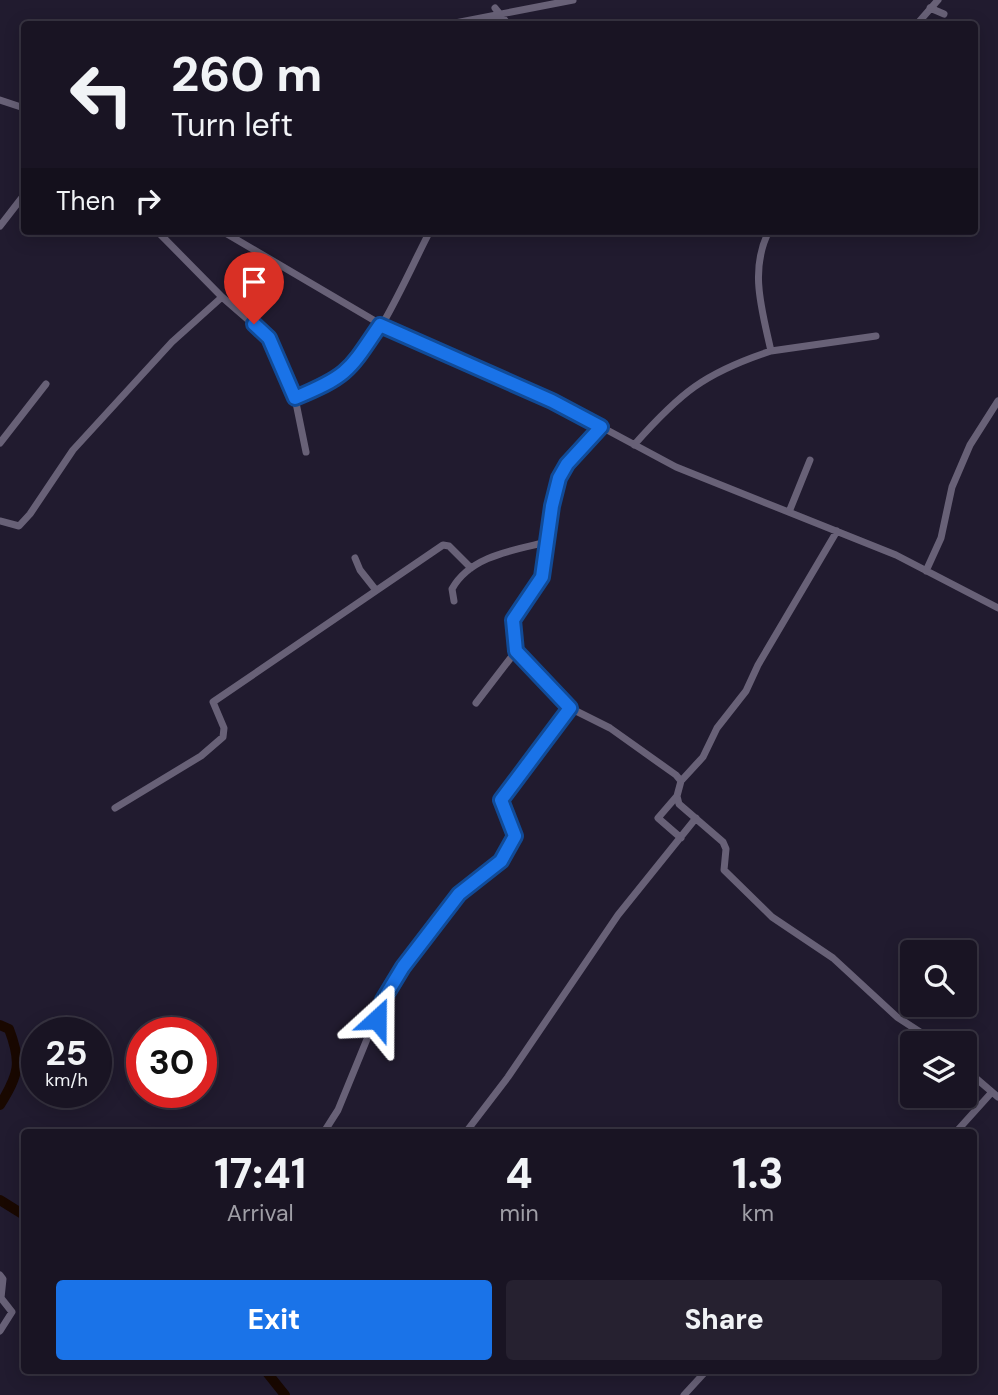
<!DOCTYPE html>
<style>
:root{--surface:#191423;--page:#262130;--text:#f1f3f6;--muted:#9f9ea6;--line:#373341;--accent:#1a73e8}
body{margin:0;font-family:"DM Sans",sans-serif;background:var(--page);color:var(--text);height:100vh;display:flex;flex-direction:column;font-size:26px;white-space:nowrap}
*{box-sizing:border-box;margin:0}
p{font-size:23px;color:var(--muted)}
.icon{flex:none;width:38px;height:38px;fill:none;stroke:currentColor;stroke-width:2;stroke-linecap:round;stroke-linejoin:round}
.map{position:relative;flex:1;overflow:hidden}
.side{position:absolute;left:21px;top:1129px;width:956px;height:245px;display:flex;flex-direction:column;background:var(--surface);border-radius:7px;box-shadow:0 4px 18px #0003,0 0 0 2px var(--line)}
.side>*{flex:none}
.hud{position:absolute;left:21px;top:21px;width:957px;height:214px;border-radius:7px;box-shadow:0 4px 18px #0003,0 0 0 2px var(--line);background:#191423;color:var(--text);overflow:hidden}
.tools{position:absolute;left:900px;top:940px;display:grid;gap:14px}
.tools a{display:grid;place-items:center;width:77px;height:77px;border-radius:7px;background:var(--surface);box-shadow:0 4px 18px #0003,0 0 0 2px var(--line);font-size:35px}
.speed{position:absolute;left:21px;top:1017px;display:flex;gap:14px;font-size:35px;font-weight:700;text-align:center}
.speed>*{display:grid;place-content:center;width:91px;height:91px;border-radius:50%;background:var(--surface);box-shadow:0 4px 18px #0003,0 0 0 2px var(--line);line-height:1}
.speed small{font-size:18px;font-weight:400}
.speed .limit{border:10px solid #d22;background:#fff;color:#111}
.pin{position:absolute;display:grid;place-items:center;width:60px;height:60px;color:#fff;margin:-72px -30px;border-radius:50% 50% 50% 0;rotate:-45deg;box-shadow:0 0 7px #0007}
.pin .icon{rotate:45deg}
.me{position:absolute;width:77px;margin:-38px;rotate:24deg;stroke-linejoin:round;filter:drop-shadow(0 0 5px #0008)}
.turn{display:flex;align-items:center;gap:24px;height:147px;padding:0 35px;font-size:32px}
.turn .icon{width:91px;height:91px;stroke-width:2.5}
.turn b{display:block;font-size:49px;line-height:60px}
.then{display:flex;align-items:center;height:66px;padding:0 35px;background:#0003;gap:14px;font-size:26px}
.eta{display:flex;justify-content:space-evenly;align-items:center;height:119px;text-align:center}
.eta b{font-size:42px;font-weight:800;line-height:49px}
.primary-button{display:flex;gap:14px;margin-top:auto;padding:14px 35px}
.primary-button a{flex:1;height:80px;border-radius:7px;background:var(--accent);color:#fff;font-size:28px;font-weight:800;line-height:80px;text-align:center}
.primary-button a+a{background:var(--page);color:var(--text)}
.map>svg:first-child{display:block}
.lines{fill:none;stroke-linecap:round;stroke-linejoin:round}
.river{stroke:#190800;stroke-width:10}
.street{stroke:#686177;stroke-width:7}
.route-casing{stroke:#114b97;stroke-width:18}
.route{stroke:#1a73e8;stroke-width:12}
</style>
<div class="map">
<svg width="998" height="1395" viewBox="0 0 998 1395">
<rect width="100%" height="100%" fill="#211b2f"/>
<g class="lines">
<path class="river" d="M 0,1025 L 9,1029 C 22,1063 19,1074 0,1105
M 0,1200 L 24,1215
M 265,1370 L 285,1395"/>
<path class="street" d="M 495,8 L 508,24
M 930,8 L 944,14
M 450,24 L 573,0
M 917,24 L 938,0
M 0,100 L 24,108
M 0,226 L 24,195
M 157,231 L 222,297 L 269,338 L 295,398 L 306,452
M 222,231 L 387,328 L 553,401 L 676,467 L 896,555 L 998,608
M 771,351 L 876,336
M 295,398 C 313,391 335,385 348,371 C 383,335 407,275 430,231
M 0,443 L 46,384
M 634,445 C 680,393 704,373 771,351 C 762,310 749,270 769,231
M 789,512 L 810,460
M 0,521 L 19,526 L 30,514 L 73,450 L 172,342 L 222,297
M 355,558 L 360,570 L 375,589
M 926,571 L 941,538 L 952,487 L 970,445 L 998,401
M 454,601 L 452,589 C 470,556 514,550 547,542
M 476,703 L 516,651
M 570,708 L 516,651 L 513,620 L 543,577 L 552,506 L 559,479 L 567,464 L 601,427
M 681,781 L 703,757 L 717,728 L 746,691 L 758,665 L 837,531
M 677,796 L 658,818 L 681,838
M 115,808 L 201,756 L 223,737 L 224,728 L 213,702 L 443,545 L 449,546 L 471,568
M 964,1068 L 998,1097
M 324,1132 L 338,1110 L 383,1000 L 403,967 L 459,894 L 501,861 L 515,836 L 501,800 L 570,708 L 610,728 L 676,775 L 681,781 L 677,796 L 679,804 L 723,842 L 726,849 L 724,870 L 772,917 L 833,958 L 897,1017 L 937,1043
M 466,1132 L 508,1077 L 618,915 L 696,818
M 956,1132 L 992,1092
M 0,1275 L 3,1279 L 1,1298 L 12,1312 L 0,1331
M 684,1395 L 707,1370"/>
</g>
<g class="lines">
<g class="route-casing">
<path id="route" d="M 254,324 L 269,338 L 295,398 C 348,376 349,371 380,325 L 552,401 L 601,427 L 567,464 L 559,478 L 552,506 L 542,577 L 513,620 L 516,651 L 570,708 L 501,800 L 515,836 L 501,861 L 459,894 L 403,967 L 383,1000 L 377,1019"/>
</g>
<use href="#route" class="route"/>
</g>
</svg>
<div class="tools">
<a><svg class="icon" aria-label="search" viewBox="0 0 24 24"><circle cx="10" cy="10" r="6"/><path d="M15 15l6 6"/></svg></a>
<a><svg class="icon" aria-label="layers" viewBox="0 0 24 24"><path d="M12 4l9 5-9 5-9-5zM3 14l9 5 9-5"/></svg></a>
</div>
<div class="speed"><div>25<small>km/h</small></div><div class="limit">30</div></div>
<div class="pin" style="left:254px;top:324px;background:#d93025"><svg class="icon" aria-label="arrive" viewBox="0 0 24 24"><path d="M6 21V4h12l-3 4 3 4H6"/></svg></div>
<svg class="me" style="left:377px;top:1019px" viewBox="-20 -20 40 40"><path d="M0-17L14 15 0 8-14 15z" fill="#1a73e8" stroke="#fff" stroke-width="4"/></svg>
<div class="hud">
<div class="turn"><svg class="icon" aria-label="left" viewBox="0 0 24 24"><path d="M17 20v-9H6M10 6l-5 5 5 5"/></svg><div><b>260 m</b>Turn left</div></div>
<div class="then">Then<svg class="icon" aria-label="right" viewBox="0 0 24 24"><path d="M7 20v-9h11M14 6l5 5-5 5"/></svg></div>
</div>
<section class="side">
<div class="eta">
<div><b>17:41</b><p>Arrival</p></div>
<div><b>4</b><p>min</p></div>
<div><b>1.3</b><p>km</p></div>
</div>
<div class="primary-button"><a>Exit</a><a>Share</a></div>
</section>
</div>
